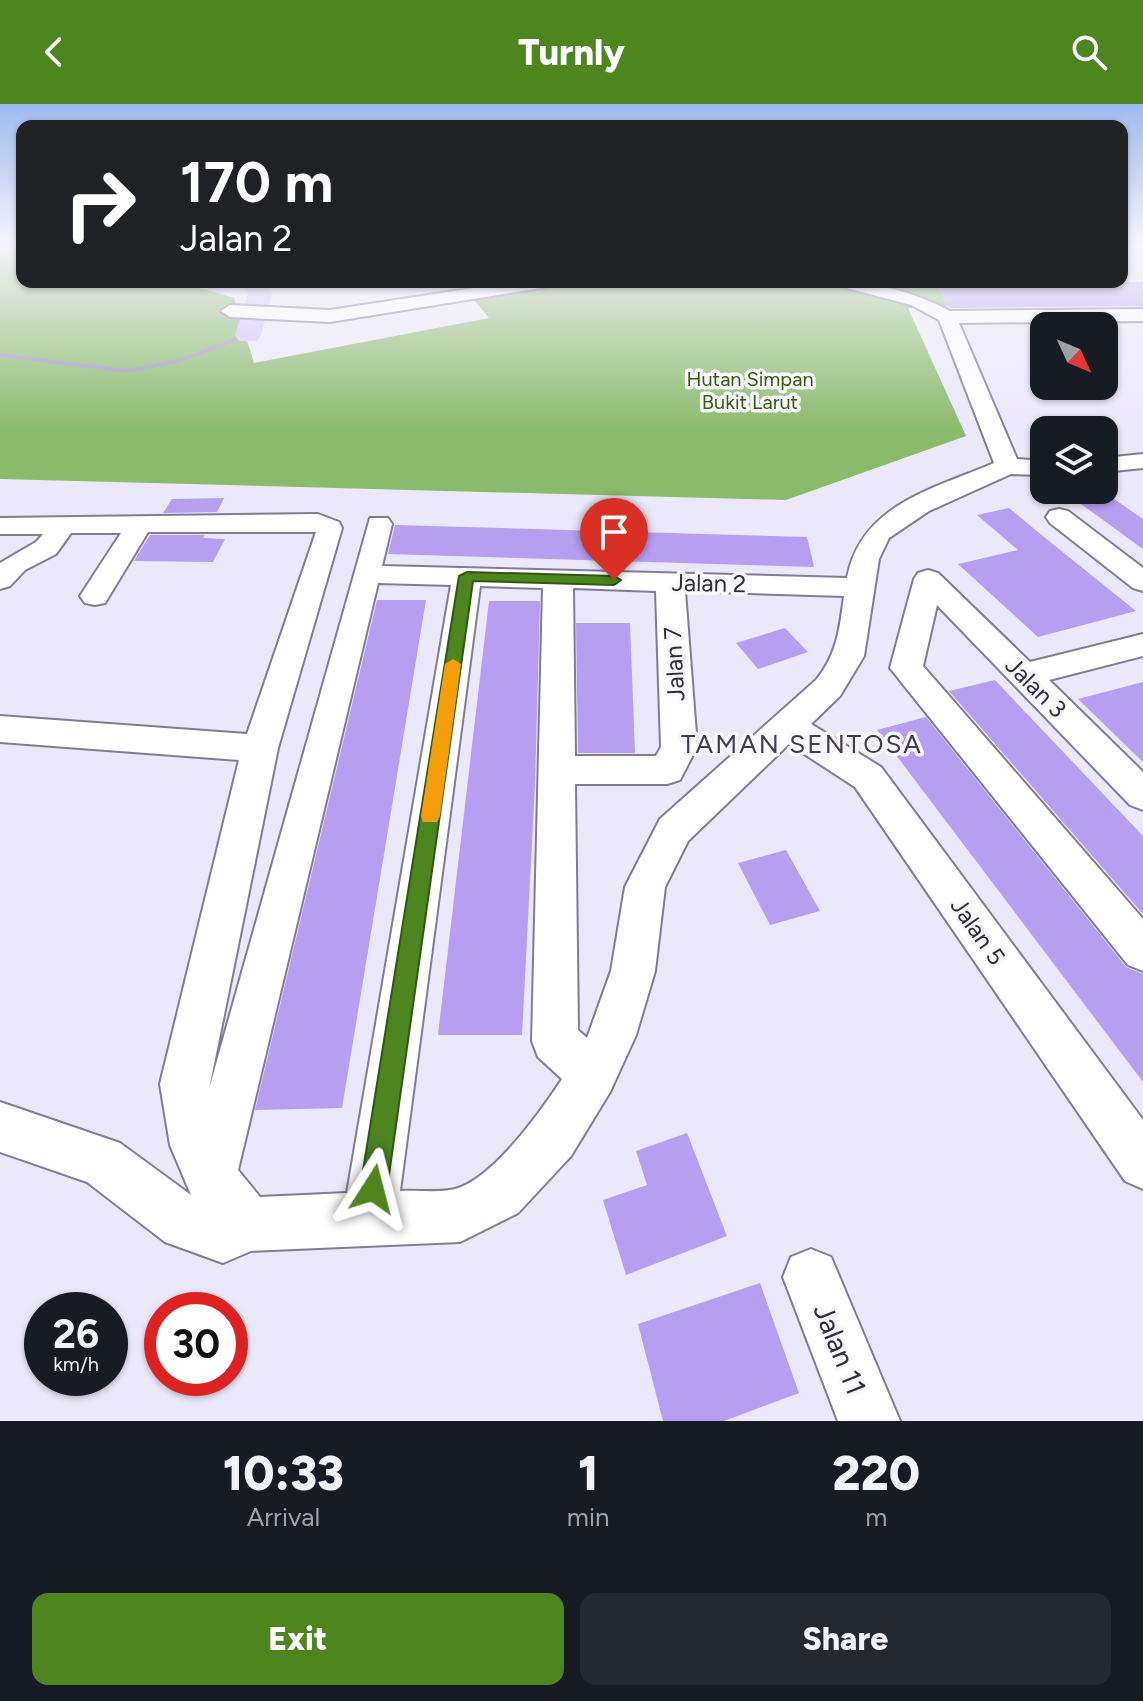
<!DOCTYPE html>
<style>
:root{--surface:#171b24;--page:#242831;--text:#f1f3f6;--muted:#9ea1a6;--accent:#4d851f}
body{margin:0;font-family:Figtree,sans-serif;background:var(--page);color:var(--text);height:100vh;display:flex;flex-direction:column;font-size:30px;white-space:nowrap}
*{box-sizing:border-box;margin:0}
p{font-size:26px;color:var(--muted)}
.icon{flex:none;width:44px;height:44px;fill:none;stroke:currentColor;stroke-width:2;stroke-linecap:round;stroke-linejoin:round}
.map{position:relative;height:1317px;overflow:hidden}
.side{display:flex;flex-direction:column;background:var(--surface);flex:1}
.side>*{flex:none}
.hud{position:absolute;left:16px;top:16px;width:1112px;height:168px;border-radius:16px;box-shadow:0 2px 6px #0004;background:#202124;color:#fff;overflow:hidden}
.needle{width:52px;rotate:134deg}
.buttons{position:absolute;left:1030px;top:208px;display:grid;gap:16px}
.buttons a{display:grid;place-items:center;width:88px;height:88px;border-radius:16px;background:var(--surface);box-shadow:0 2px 6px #0004;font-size:40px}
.speed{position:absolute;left:24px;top:1188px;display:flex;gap:16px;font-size:40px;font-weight:700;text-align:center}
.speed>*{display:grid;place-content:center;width:104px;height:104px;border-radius:50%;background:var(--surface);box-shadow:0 2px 6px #0004;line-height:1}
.speed small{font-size:20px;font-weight:400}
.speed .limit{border:12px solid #d22;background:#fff;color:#111}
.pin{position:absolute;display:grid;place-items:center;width:68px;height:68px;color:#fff;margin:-82px -34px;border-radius:50% 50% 50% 0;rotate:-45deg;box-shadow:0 0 8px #0007}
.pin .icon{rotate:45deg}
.me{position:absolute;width:88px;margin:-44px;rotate:9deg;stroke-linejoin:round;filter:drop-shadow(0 0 6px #0008)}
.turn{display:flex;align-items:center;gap:28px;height:168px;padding:0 32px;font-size:36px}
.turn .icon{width:104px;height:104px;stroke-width:2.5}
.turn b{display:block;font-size:56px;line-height:68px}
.eta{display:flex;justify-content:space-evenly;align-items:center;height:136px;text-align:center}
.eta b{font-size:48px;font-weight:800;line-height:56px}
.cta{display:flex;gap:16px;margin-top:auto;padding:16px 32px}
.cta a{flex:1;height:92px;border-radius:16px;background:var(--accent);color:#fff;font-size:32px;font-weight:800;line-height:92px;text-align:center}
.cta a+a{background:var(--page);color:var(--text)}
header{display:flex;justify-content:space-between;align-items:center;height:104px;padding:0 32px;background:var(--accent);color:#fff;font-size:36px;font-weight:800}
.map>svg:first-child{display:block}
.forest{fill:#8aba6b}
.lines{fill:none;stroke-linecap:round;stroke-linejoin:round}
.stream{stroke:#9f95bd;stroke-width:4}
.river{fill:#cfc2f5;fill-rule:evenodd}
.building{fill:#b69ef1}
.minor-casing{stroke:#827b97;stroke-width:4}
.minor{fill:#fff;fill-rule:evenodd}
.route{fill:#4d851f;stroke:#325614;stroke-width:2}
.slow{fill:#f59e0b}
.labels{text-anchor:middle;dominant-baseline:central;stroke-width:7;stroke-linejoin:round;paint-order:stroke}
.far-park-label{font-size:20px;fill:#325e09;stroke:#f9f7fe}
.street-label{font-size:24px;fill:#302d39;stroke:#f9f7fe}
.neighbourhood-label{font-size:26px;letter-spacing:2px;fill:#413a53;stroke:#f9f7fe}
.near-street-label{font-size:28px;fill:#302d39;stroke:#f9f7fe}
</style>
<header><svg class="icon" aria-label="back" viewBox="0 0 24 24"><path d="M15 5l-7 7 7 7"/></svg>Turnly<svg class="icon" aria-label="search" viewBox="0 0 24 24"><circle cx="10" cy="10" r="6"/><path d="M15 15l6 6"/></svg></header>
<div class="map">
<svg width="1143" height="1317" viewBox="0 0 1143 1317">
<rect width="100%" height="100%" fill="#ece8fb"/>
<path class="forest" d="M 0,141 L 22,141 L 22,178 L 180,178 L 234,194 L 254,259 L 489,214 L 459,178 L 937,178 L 948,205 L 908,204 L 966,332 L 786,396 L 0,375 Z"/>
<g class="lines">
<path class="stream" d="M 0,251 L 127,267 L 181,256 L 248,231"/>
<path class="river" d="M 241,178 L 265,178 L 272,190 L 261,231 L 257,237 L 239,237 L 235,231 L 248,190 Z"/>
</g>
<path class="building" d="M 937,178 L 1143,178 L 1143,202 L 951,204 L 947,202 Z
M 1104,388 L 1143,415 L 1143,445 L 1074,395 Z
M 224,394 L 217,408 L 163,409 L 172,395 Z
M 1009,404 L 1039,429 L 1136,507 L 1038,533 L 958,460 L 1018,446 L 977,411 Z
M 395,421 L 807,433 L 814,463 L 388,450 Z
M 150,431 L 205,431 L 203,434 L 225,435 L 213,458 L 134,457 Z
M 377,496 L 426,496 L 342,1004 L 255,1006 Z
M 489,497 L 540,497 L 535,681 L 522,931 L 438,931 Z
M 576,519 L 630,519 L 635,649 L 578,649 Z
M 785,524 L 808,548 L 758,565 L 736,539 Z
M 995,576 L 1143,732 L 1143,810 L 949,587 Z
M 1143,578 L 1143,658 L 1078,595 Z
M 926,613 L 1126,863 L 1143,870 L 1143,978 L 877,626 Z
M 786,746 L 820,807 L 770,821 L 738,759 Z
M 687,1029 L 727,1132 L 626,1171 L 603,1096 L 647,1081 L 636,1047 Z
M 760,1179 L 799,1289 L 724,1317 L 663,1317 L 638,1220 Z"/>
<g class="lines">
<g class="minor-casing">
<path id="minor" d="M 513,178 L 556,178 L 547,183 L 330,218 L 230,213 L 221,207 L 230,201 L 330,206 Z
M 836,178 C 877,178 914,188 950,207 L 1143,205 L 1143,217 L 959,219 L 1017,355 L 1044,357 L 1044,371 L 1011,370 L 929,407 L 889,434 L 879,455 L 864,552 L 840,592 L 811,620 L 881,663 L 1143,1016 L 1143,1085 L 1125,1077 L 855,683 L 789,640 L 688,737 L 665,783 L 655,867 L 636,931 L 610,988 L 571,1052 L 518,1109 L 460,1138 L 251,1147 L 223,1159 L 165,1138 L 87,1078 L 0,1048 L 0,998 L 120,1039 L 191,1091 L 170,1041 L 160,980 L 239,656 L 0,638 L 0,612 L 247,630 L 316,428 L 148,428 L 105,499 L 95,501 L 85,499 L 80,492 L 121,429 L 71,429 L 56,450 L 25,466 L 10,482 L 0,485 L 0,459 L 36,438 L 43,430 L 0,430 L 0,414 L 318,410 L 339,418 L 342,424 L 278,644 L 209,985 L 370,414 L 388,414 L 392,420 L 382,462 L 847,474 C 861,400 934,385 994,359 L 939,216 L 911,201 L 839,182 ZM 378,479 L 451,481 L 347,1089 L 260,1093 L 238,1066 ZM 480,482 L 543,484 L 532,937 L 538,953 L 562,975 C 541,1007 493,1075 455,1085 C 439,1089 417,1086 400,1087 ZM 573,484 L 656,487 L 661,643 L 656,652 L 575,652 ZM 685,487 L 844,492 C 840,523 837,551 816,576 L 660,715 L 625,783 L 611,867 L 587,934 L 578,926 L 575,680 L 667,680 L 680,676 L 697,643 Z
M 1143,350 L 1143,364 L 1104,368 L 1104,354 Z
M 1059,405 L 1068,407 L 1143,464 L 1143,487 L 1133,484 L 1050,419 L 1046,413 L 1050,407 Z
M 928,466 L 938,469 L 1030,558 L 1143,530 L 1143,552 L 1049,576 L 1143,668 L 1143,706 L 1130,701 L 937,501 L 923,562 L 1143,815 L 1143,867 L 1128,861 L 890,564 L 914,475 L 918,469 Z
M 811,1145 L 831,1153 L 900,1317 L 838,1317 L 783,1173 L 791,1153 Z"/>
</g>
<use href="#minor" class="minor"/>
</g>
<linearGradient id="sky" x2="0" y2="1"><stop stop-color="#9ebaed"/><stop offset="0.43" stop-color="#f6f5fd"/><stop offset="1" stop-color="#f6f5fd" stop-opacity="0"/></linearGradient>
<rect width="1143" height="325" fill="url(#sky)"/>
<path class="route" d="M 467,468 L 614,472 L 621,476 L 614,481 L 473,477 L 387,1085 L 383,1094 L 373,1098 L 364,1094 L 360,1085 L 459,472 Z"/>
<path class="slow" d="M 453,555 L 461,560 L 440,712 L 437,718 L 423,718 L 421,712 L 445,560 Z"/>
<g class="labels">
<g class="far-park-label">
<text x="750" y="275">Hutan Simpan<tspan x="750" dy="23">Bukit Larut</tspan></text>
</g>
<g class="street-label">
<text transform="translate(709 479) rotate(1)">Jalan 2</text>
<text transform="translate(674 560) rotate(-93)">Jalan 7</text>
<text transform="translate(1036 583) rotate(45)">Jalan 3</text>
<text transform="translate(978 827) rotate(55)">Jalan 5</text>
</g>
<g class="neighbourhood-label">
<text x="802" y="640">TAMAN SENTOSA</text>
</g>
<g class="near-street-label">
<text transform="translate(840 1245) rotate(68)">Jalan 11</text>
</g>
</g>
</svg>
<div class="buttons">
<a><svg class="needle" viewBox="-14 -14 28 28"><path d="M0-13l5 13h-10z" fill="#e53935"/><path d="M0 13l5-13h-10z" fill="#9ea1a6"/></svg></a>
<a><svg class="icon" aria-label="layers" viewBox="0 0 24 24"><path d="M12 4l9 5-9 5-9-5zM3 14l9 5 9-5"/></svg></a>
</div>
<div class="speed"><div>26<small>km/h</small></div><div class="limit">30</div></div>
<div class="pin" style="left:614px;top:476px;background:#d93025"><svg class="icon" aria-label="arrive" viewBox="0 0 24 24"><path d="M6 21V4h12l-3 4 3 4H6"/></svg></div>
<svg class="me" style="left:373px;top:1085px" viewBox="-20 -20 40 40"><path d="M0-17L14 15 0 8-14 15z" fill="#4d851f" stroke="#fff" stroke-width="4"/></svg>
<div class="hud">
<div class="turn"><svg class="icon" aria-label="right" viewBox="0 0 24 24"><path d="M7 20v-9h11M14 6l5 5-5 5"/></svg><div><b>170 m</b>Jalan 2</div></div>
</div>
</div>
<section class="side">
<div class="eta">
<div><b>10:33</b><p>Arrival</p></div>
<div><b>1</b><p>min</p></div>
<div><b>220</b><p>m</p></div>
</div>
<div class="cta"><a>Exit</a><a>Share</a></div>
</section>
